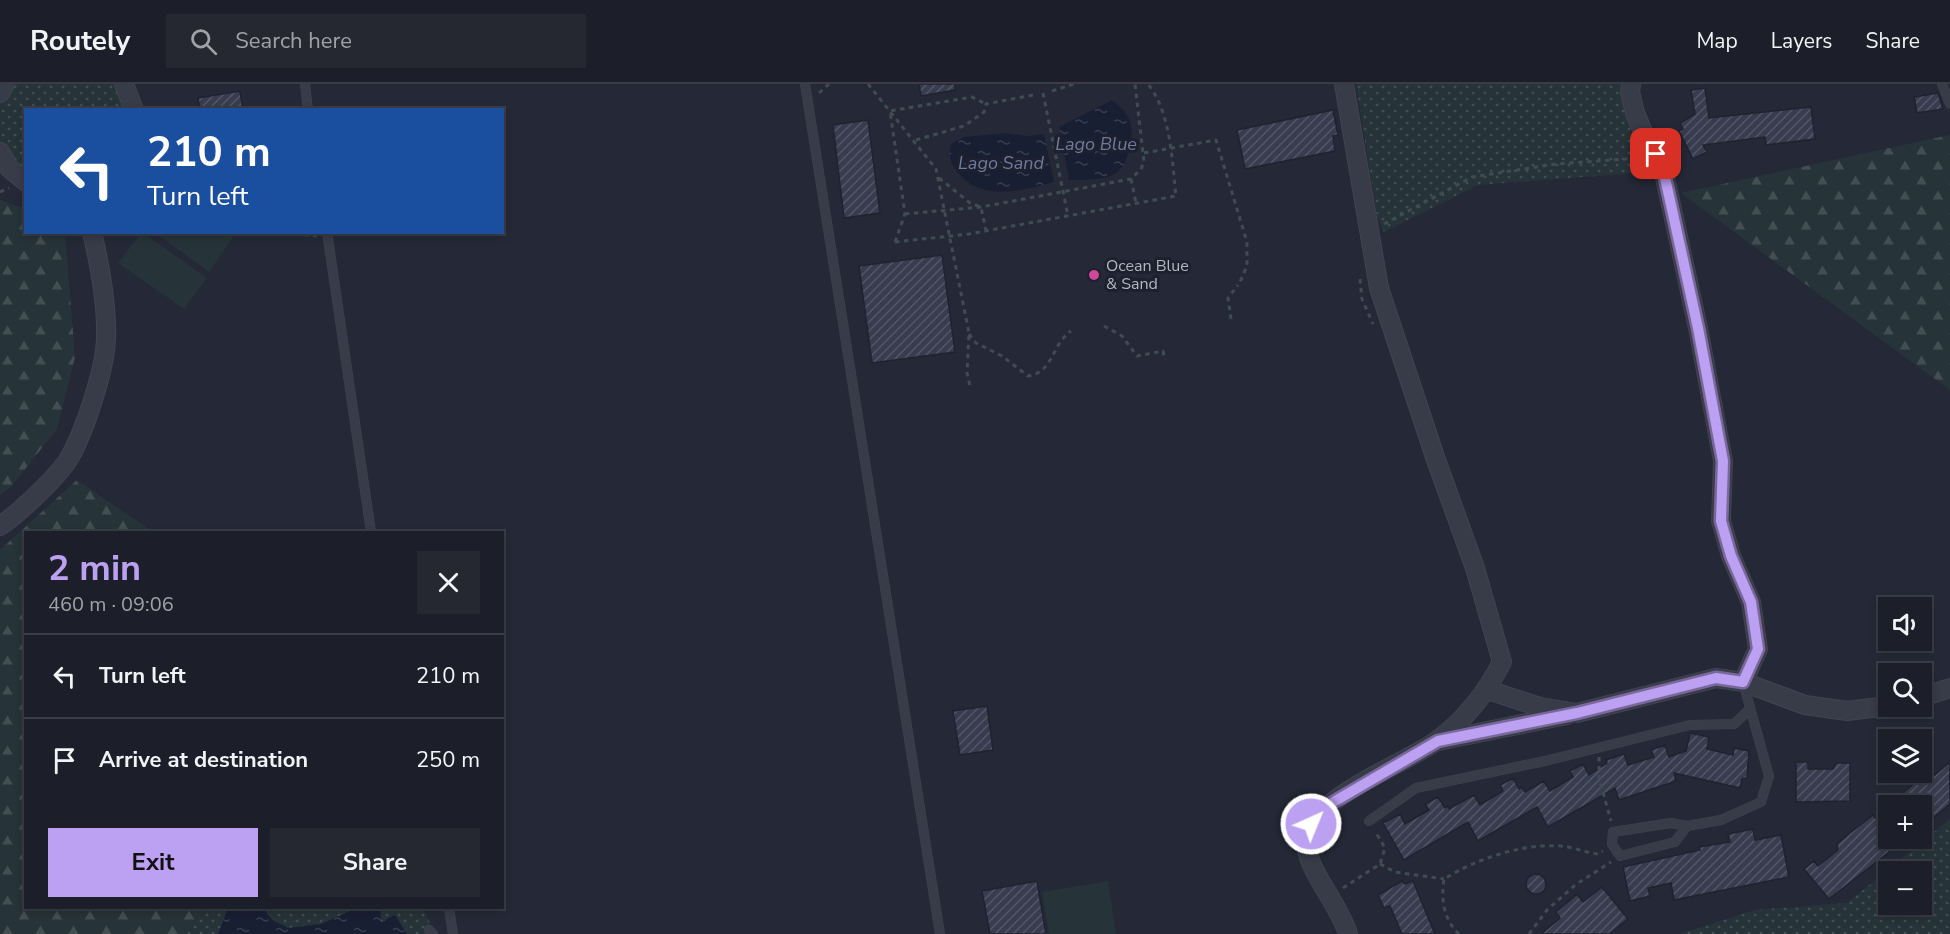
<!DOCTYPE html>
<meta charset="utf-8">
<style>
:root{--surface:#1c1f29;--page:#252731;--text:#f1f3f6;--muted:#a0a2a8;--line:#3a3d46;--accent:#bca0f2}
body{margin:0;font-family:"Nunito Sans",sans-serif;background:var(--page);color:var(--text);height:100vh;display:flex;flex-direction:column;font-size:22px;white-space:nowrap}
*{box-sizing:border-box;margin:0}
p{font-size:20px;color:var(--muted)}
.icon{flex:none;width:33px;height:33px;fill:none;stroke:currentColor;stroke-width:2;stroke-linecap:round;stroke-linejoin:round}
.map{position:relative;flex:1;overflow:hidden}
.panel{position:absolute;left:24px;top:447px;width:480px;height:378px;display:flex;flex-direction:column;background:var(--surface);border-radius:0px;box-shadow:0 3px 9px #0003,0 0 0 2px var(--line)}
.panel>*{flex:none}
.top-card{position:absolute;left:24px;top:24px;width:480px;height:126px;border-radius:0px;box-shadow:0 3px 9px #0003,0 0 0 2px var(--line);background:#1a4fa0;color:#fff;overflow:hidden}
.controls{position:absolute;left:1878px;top:513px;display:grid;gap:12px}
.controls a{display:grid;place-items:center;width:54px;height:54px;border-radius:0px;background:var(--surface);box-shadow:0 3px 9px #0003,0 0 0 2px var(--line);font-size:30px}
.pin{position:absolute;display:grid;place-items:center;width:51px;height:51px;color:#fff;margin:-26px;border-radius:12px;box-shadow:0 3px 9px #0006}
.me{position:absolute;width:66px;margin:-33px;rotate:44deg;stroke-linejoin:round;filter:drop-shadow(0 0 4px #0008)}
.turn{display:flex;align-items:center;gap:21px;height:126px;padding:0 24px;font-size:27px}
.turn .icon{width:78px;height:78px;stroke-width:2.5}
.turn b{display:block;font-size:42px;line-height:51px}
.round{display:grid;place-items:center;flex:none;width:63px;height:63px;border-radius:0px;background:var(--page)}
.overview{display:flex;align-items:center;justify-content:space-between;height:102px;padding:0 24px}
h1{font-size:36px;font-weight:700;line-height:45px;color:var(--accent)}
.primary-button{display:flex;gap:12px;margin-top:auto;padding:12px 24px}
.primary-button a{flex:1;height:69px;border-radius:0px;background:var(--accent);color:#111;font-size:24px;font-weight:700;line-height:69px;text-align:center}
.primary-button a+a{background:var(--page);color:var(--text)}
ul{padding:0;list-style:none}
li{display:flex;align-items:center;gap:18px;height:84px;padding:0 24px;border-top:2px solid var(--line)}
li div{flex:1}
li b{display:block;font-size:22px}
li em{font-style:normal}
header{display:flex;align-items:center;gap:36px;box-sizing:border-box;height:84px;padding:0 30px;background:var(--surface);border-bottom:2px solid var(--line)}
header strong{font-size:28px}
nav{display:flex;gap:33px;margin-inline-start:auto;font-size:21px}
.search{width:420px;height:54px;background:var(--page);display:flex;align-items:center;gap:15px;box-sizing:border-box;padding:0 21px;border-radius:0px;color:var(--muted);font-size:22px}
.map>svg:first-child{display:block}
.grass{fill:url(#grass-dots);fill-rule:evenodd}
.forest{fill:url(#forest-firs)}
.park{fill:#263338}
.water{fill:url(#water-ripples)}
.building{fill:url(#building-hatch);stroke:#1f222f;stroke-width:1.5}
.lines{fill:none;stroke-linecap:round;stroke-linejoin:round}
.service-casing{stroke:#414451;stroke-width:10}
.minor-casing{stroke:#414451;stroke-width:20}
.path{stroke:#3f4c51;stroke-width:3;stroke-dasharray:4.5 4.5;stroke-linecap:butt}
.service{stroke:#383b48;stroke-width:9}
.minor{stroke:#383b48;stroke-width:18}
.route-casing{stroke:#7a689d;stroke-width:15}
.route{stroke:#bca0f2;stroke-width:10}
.hotel-dot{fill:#d1479c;stroke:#1d202d;stroke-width:2}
.labels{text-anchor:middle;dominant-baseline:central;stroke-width:6;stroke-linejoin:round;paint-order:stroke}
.poi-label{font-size:16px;fill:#b3b6c4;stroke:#1d202d;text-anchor:start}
.water-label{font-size:18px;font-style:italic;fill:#707a9f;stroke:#1d202d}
</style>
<header>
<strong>Routely</strong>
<div class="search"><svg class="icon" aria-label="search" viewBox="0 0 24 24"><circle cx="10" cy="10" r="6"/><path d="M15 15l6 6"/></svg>Search here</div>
<nav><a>Map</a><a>Layers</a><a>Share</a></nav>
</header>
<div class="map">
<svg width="1950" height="850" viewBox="0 0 1950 850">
<defs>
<pattern id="grass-dots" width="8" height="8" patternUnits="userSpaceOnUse" patternTransform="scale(1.5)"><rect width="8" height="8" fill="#263338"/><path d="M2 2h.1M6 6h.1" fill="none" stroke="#434e53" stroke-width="1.8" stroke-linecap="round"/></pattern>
<pattern id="forest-firs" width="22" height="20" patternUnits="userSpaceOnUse" patternTransform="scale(1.5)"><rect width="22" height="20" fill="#263338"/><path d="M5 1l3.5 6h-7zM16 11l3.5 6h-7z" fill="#434e53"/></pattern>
<pattern id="water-ripples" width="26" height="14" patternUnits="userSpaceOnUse" patternTransform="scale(1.5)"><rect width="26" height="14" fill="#191f33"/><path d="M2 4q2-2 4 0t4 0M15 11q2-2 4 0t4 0" fill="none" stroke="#383d4f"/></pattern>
<pattern id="building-hatch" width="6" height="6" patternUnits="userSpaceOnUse" patternTransform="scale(1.5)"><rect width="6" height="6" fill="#373c4e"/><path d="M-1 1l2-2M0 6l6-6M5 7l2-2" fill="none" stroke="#525666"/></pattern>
</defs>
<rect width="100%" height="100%" fill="#252937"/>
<path class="grass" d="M 5,0 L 124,0 L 134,25 L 26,26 L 25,98 L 0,68 L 0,9 Z
M 1356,0 L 1624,0 L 1636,89 L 1478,101 L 1384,148 L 1377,132 Z
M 1950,735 L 1950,850 L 1679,850 L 1755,826 L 1847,819 ZM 1888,788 L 1922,788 L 1922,820 L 1888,820 Z
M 205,824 L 423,824 L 435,850 L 187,850 Z"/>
<path class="forest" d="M 1950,51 L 1950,306 L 1681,109 Z
M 0,116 L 25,125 L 26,148 L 65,149 L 75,273 L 57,345 L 10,404 L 0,411 Z
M 77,396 L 153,448 L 26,448 L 26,824 L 205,824 L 187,850 L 0,850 L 0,466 Z"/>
<path class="park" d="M 142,148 L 207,194 L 184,225 L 118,179 Z
M 155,149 L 236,149 L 209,188 Z
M 1108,797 L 1116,850 L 1049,850 L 1042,808 Z"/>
<path class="water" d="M 1112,16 C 1120,22 1126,28 1130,37 C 1135,52 1129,81 1115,90 C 1103,97 1082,96 1069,96 L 1059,43 Z
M 1004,49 L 1027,52 L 1044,50 L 1054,98 C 1023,107 981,118 958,89 C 950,79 948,72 951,60 L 964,53 Z
M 228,824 L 264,824 L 271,835 L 288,844 L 321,840 L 357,824 L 380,824 L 381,838 L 395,831 L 407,850 L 218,850 Z"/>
<path class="building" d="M 919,0 L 955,0 L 955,6 L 921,12 Z
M 1705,4 L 1709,34 L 1811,23 L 1815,55 L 1766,61 L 1765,53 L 1703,61 L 1707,68 L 1693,75 L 1679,47 L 1683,45 L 1680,39 L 1695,30 L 1691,6 Z
M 240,7 L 243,26 L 200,26 L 198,14 Z
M 1938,9 L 1943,25 L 1917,29 L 1914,13 Z
M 1333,26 L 1338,51 L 1333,52 L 1335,67 L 1245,85 L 1237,46 Z
M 868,36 L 880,129 L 844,134 L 833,41 Z
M 942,171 L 955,268 L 872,279 L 859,182 Z
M 987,622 L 993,666 L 960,671 L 953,627 Z
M 1690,649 L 1709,653 L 1707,665 L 1733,671 L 1734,664 L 1749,667 L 1747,694 L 1742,695 L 1740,704 L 1674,689 L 1676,697 L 1619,716 L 1615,704 L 1548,743 L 1537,723 L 1478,757 L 1468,738 L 1404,776 L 1383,739 L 1400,730 L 1405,740 L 1429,726 L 1425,720 L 1438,713 L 1445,724 L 1448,722 L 1449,725 L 1474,711 L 1480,721 L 1503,707 L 1500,701 L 1513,694 L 1519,705 L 1522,703 L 1525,708 L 1544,697 L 1550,707 L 1573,693 L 1570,687 L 1583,680 L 1589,691 L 1607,679 L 1606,676 L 1624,670 L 1628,681 L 1654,673 L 1651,666 L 1665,661 L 1669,673 L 1686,667 Z
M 1796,678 L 1808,678 L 1808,685 L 1833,685 L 1836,679 L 1850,679 L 1850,717 L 1796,718 Z
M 1950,678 L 1950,720 L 1922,743 L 1922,722 L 1888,722 L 1926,689 L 1930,695 Z
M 1888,728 L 1888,754 L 1907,754 L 1829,815 L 1804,785 L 1814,777 L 1818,782 L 1838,766 L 1837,760 L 1850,749 L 1873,731 L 1878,737 Z
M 1753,745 L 1755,756 L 1781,751 L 1789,793 L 1674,816 L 1671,799 L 1648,804 L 1650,812 L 1630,817 L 1623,783 L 1700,766 L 1699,763 L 1730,758 L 1728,750 Z
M1526 800a10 10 0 1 1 20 0a10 10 0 1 1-20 0Z
M 1037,797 L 1046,850 L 990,850 L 982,807 Z
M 1402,797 L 1405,800 L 1413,797 L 1435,850 L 1402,850 L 1390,822 L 1384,824 L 1378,811 Z
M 1602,803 L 1628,835 L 1609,850 L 1541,850 L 1560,834 L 1556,828 L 1577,810 L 1583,818 Z"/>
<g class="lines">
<g class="service-casing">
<path id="service" d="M 305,0 L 308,26
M 805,0 L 940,850
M 1942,0 L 1950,20
M 327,148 L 371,448
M 1369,737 L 1416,704 L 1545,677 L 1690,641 L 1734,640 L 1750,625
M 1687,742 L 1675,758 L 1620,772 L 1612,760 L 1613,748 L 1671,739 L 1687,742 L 1721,736 L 1761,718 L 1769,692 L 1743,598
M 449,824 L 453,850
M 429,846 L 433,850"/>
</g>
<g class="minor-casing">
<path id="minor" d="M 124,0 L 134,26
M 1344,0 L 1379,204 L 1435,373 L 1475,484 L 1502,578 C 1486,609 1467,634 1439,655 C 1406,681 1301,714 1307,764 C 1309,788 1340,822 1348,850
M 1631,0 L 1630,8 L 1635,29 L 1646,55 L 1662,80 L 1698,244 L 1723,377 L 1721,437 L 1731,472 L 1751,518 L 1758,565 L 1743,598
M 0,9 L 5,0
M 0,68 L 9,84 L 26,98
M 0,442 C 18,430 53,397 66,379 C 83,354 106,283 106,253 C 107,218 100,182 92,148
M 1488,606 L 1540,623 L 1577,629 L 1716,594 L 1743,598 L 1805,621 L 1847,627 L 1888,622
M 1922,613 L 1950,604
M 1438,657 L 1567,631"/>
</g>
<path class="path" d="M 868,0 L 936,85 L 969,249 L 967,289 L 970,302
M 1052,7 L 1074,0
M 819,9 L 829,0
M 1043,9 L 1068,132
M 916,56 L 964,42 L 984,28 L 986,20 L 1033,11
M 1144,69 L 1216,56 L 1247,158 L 1247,182 L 1240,198
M 939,94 L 970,119 L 981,123 L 986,147
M 1131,95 L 1136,119
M 0,108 L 9,104
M 905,130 L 981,123 L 1131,95 L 1141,85 L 1144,78 L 1135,0
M 1384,140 L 1472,93 L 1556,80 L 1640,74
M 295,150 L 317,152
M 895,158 L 969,150 L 1176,112 C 1172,77 1171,29 1148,0
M 895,158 L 905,130 L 890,27 L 972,13 L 986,20
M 1360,195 L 1362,215 L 1373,240
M 1231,235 L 1228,214 L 1238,201
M 1104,242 L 1122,252 L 1137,272 L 1163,267 L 1165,276
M 969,250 L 976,259 L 1002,272 L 1028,292 C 1054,288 1051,261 1071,247
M 1599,673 L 1599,694 L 1611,737
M 1380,780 L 1395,788 L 1444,795
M 1343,804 L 1380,780 L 1385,764 L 1375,747
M 1459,850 C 1443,835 1441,815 1444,795 C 1476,775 1523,759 1561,762 C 1574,763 1586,769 1598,770 L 1603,767
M 1529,850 L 1547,826 L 1575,801 L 1611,778"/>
<use href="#service" class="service"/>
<use href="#minor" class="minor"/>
</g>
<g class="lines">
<g class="route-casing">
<path id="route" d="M 1311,740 L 1330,720 L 1438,657 L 1577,629 L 1716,594 L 1743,598 L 1758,565 L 1751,518 L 1731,472 L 1721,437 L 1723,377 L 1698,244 L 1662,80 L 1656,70"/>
</g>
<use href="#route" class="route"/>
</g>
<circle class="hotel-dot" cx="1094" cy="191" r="6"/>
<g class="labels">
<g class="poi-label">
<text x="1106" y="182">Ocean Blue<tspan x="1106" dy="18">&amp; Sand</tspan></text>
</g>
<g class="water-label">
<text x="1096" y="60">Lago Blue</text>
<text x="1001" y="79">Lago Sand</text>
</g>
</g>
</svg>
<div class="controls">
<a><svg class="icon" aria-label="sound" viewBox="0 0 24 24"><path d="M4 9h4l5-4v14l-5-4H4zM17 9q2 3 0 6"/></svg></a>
<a><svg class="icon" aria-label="search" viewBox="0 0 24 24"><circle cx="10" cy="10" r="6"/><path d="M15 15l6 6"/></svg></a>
<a><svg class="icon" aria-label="layers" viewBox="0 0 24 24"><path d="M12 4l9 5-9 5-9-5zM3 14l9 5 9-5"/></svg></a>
<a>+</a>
<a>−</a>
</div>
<div class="pin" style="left:1656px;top:70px;background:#d93025"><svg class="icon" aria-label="arrive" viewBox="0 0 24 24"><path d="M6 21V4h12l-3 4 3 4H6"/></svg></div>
<svg class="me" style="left:1311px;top:740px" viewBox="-20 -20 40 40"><circle r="17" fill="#bca0f2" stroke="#fff" stroke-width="3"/><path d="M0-11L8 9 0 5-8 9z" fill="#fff"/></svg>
<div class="top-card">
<div class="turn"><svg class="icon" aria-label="left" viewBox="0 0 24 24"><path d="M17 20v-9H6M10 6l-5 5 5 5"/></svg><div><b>210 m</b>Turn left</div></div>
</div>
<section class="panel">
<div class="overview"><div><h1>2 min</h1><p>460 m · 09:06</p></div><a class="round"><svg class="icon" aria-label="close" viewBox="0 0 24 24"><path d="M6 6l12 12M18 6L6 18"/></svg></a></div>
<ul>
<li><svg class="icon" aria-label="left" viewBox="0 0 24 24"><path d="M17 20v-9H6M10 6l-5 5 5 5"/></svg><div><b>Turn left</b></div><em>210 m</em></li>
<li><svg class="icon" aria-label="arrive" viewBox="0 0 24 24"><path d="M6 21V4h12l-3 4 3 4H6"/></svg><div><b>Arrive at destination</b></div><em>250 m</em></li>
</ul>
<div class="primary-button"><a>Exit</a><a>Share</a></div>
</section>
</div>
